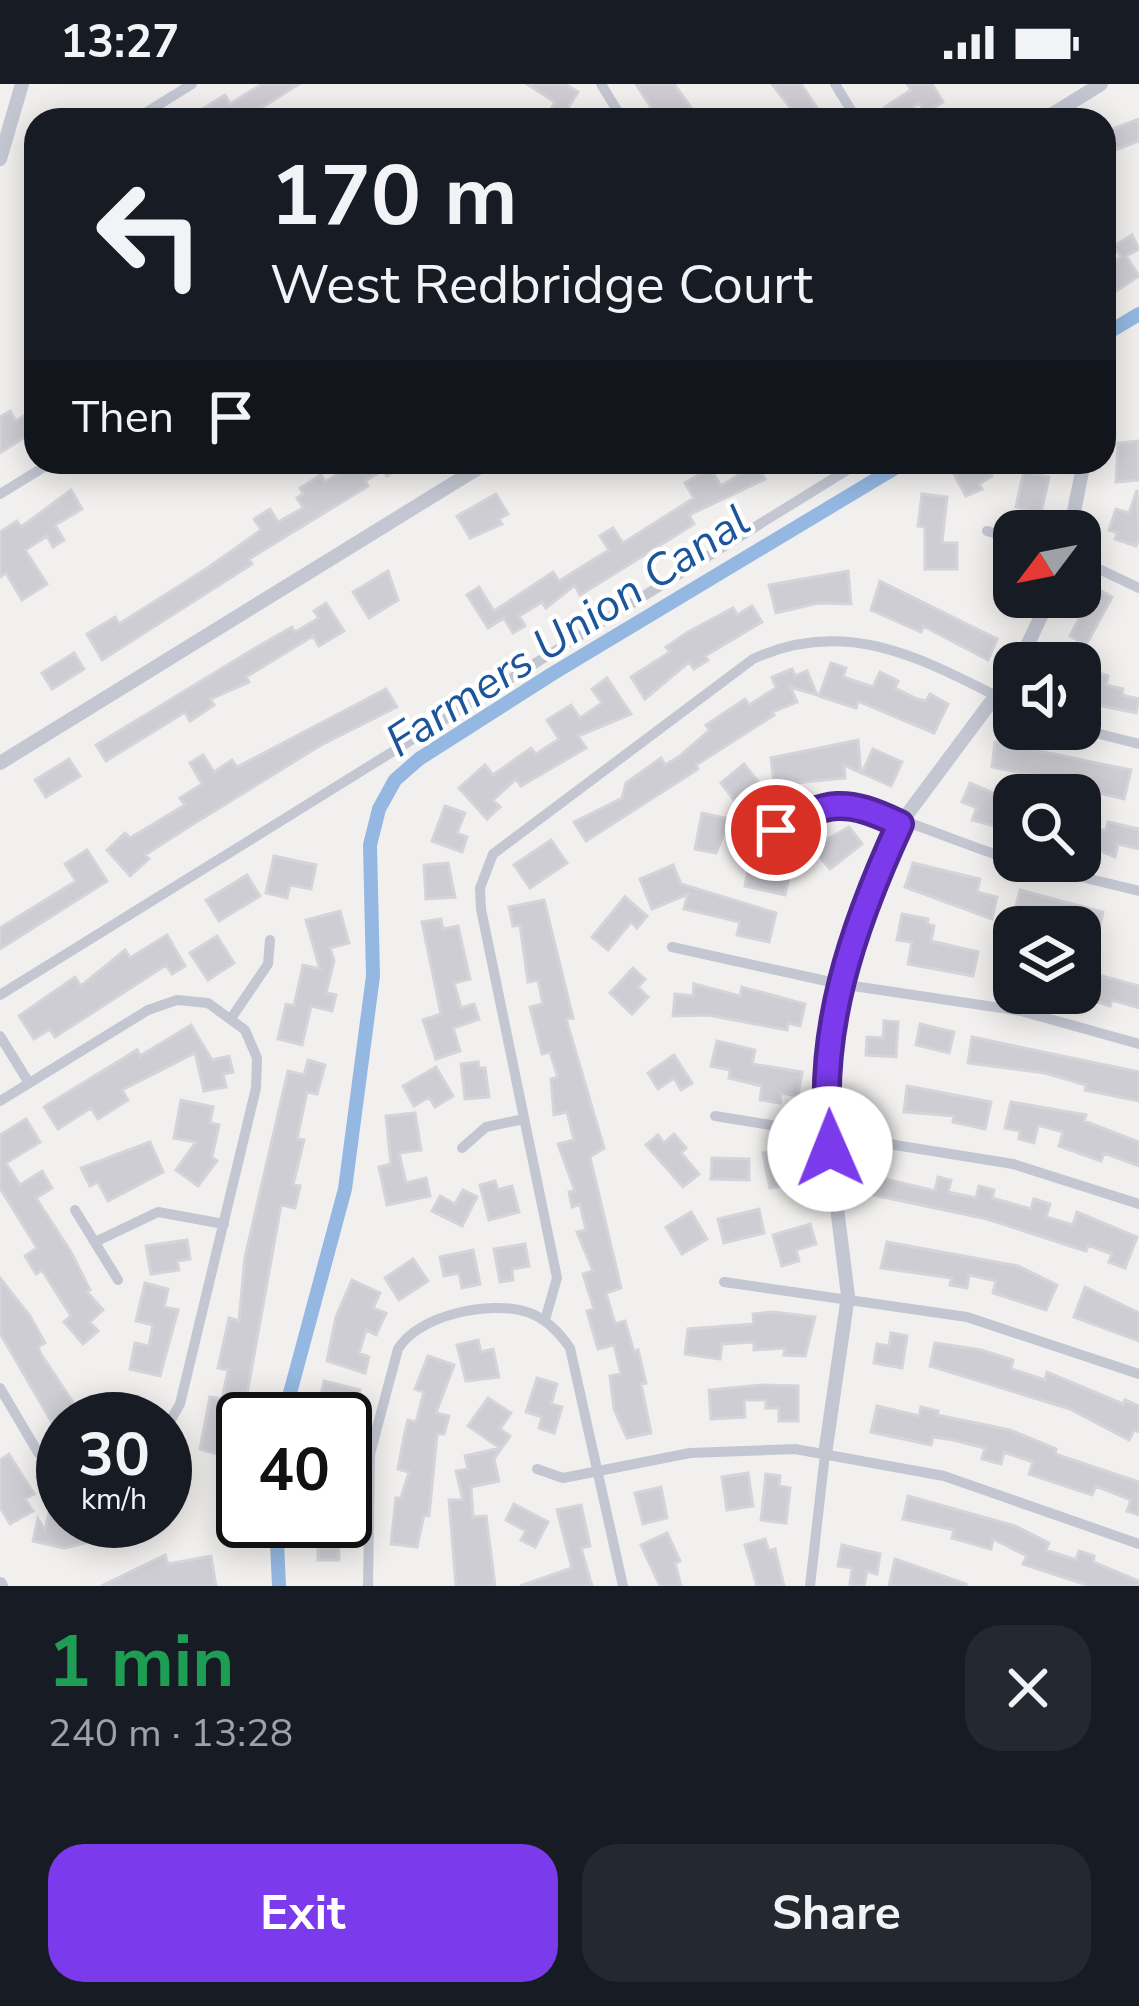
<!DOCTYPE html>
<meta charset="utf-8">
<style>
:root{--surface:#171b24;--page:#242831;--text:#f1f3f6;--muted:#9ea1a6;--accent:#7c3aed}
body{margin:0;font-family:"Nunito Sans",sans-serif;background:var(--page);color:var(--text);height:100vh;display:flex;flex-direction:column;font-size:45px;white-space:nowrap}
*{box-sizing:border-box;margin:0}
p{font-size:39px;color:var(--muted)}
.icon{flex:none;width:66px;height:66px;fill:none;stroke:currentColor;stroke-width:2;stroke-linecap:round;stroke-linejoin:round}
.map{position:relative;height:1502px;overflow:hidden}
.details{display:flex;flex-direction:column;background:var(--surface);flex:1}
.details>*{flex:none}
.hud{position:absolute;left:24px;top:24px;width:1092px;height:366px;border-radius:36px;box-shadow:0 6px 30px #0003;background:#171b24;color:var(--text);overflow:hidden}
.needle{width:78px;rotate:238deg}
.controls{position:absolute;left:993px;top:426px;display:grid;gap:24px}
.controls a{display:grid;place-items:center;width:108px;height:108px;border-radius:24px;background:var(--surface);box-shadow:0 6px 30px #0003;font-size:60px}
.speed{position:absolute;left:36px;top:1308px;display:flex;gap:24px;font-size:60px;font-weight:700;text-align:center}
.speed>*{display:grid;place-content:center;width:156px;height:156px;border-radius:50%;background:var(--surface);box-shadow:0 6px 30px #0003;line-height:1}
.speed small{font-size:30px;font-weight:400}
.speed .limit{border:6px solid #111;border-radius:18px;background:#fff;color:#111}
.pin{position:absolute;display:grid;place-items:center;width:102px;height:102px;color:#fff;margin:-51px;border:6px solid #fff;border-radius:50%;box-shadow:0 3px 12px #0007}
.me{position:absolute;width:132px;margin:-66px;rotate:359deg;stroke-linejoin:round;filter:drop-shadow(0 0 9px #0008)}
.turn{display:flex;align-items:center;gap:42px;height:252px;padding:0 48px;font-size:54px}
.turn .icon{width:156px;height:156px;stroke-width:2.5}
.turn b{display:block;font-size:84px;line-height:102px}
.then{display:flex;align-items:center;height:114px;padding:0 48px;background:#0003;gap:24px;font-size:45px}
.round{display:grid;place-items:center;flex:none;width:126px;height:126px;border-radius:36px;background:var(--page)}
.head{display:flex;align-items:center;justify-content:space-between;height:204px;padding:0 48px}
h1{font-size:72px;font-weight:700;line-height:90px;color:#1e9e55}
.cta{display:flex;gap:24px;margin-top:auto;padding:24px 48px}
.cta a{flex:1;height:138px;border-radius:36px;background:var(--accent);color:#fff;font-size:48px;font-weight:700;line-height:138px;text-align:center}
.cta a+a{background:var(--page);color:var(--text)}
.status{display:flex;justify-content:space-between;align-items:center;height:84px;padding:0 60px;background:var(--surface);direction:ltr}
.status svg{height:33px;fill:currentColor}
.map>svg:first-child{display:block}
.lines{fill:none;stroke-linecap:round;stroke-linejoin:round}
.canal{stroke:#94b8e2;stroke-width:14}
.building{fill:#cdcdd3;stroke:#d4d4da;stroke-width:3}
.minor{stroke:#c4c7d2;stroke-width:10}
.tertiary{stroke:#c4c7d2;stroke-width:14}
.route-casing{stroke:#51269a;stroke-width:30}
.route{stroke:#7c3aed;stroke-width:21}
.labels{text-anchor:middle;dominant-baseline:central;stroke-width:9;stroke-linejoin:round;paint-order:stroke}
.water-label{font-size:45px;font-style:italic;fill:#1c559a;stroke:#fff}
</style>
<div class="status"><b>13:27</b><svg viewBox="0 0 49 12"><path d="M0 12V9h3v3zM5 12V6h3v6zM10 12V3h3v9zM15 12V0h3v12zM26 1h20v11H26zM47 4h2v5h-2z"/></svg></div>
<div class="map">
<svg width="1139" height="1502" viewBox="0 0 1139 1502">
<rect width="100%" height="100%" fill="#f1f0ef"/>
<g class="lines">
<path class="canal" d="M 1104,251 L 1139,230
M 283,1335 L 345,1105 L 373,892 L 370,761 L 379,725 L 395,696 L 419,675 L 552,590 L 905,378
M 276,1437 L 279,1502"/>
</g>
<path class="building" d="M 262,0 L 299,0 L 242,36 L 201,36 L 196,29 L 225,11 L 230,20 Z
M 527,0 L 565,0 L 578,8 L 565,29 L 576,36 L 544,36 L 555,18 Z
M 636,0 L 674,0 L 700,36 L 659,36 Z
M 772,0 L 801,0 L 825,36 L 800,36 Z
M 907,0 L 932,0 L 943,18 L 925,29 L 919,19 L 893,36 L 885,23 L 911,6 Z
M 1139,35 L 1139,57 L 1104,70 L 1104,48 Z
M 1132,151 L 1139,165 L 1126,172 L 1139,192 L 1104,215 L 1104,184 L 1121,173 L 1114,162 Z
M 36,324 L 36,346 L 0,369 L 0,333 L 10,327 L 16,337 Z
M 1138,357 L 1139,396 L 1116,398 L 1118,359 Z
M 357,378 L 409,378 L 387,392 L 383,386 L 365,397 L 368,402 L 249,475 L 252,480 L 102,576 L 87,550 L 115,533 L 119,540 L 209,483 L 261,446 L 254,435 L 270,425 L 278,438 L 303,424 L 297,414 L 303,410 L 300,404 L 321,391 L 325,398 Z
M 972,378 L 984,378 L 992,392 L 979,400 L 982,405 L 966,412 L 953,388 Z
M 756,380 L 765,395 L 689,431 L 694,440 L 580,511 L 575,501 L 546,524 L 542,518 L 519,532 L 525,542 L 513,549 L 504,534 L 488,544 L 467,511 L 479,503 L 494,527 L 553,488 L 559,497 L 609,466 L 600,452 L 613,444 L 623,459 L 694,414 L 685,399 L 710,384 L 721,402 Z
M 1024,387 L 1049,393 L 1041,429 L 1016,423 Z
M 71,406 L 82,425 L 55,441 L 64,456 L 53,463 L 47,452 L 25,466 L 47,500 L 22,516 L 6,489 L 0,493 L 0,448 L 17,437 L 21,443 Z
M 1137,406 L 1139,453 L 1136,462 L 1115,455 L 1118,449 L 1109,446 L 1116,425 L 1129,429 Z
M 496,410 L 508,430 L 499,435 L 502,440 L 470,454 L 457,432 Z
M 922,410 L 947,413 L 942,459 L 957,459 L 957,485 L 925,485 L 925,443 L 918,442 Z
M 388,487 L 398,516 L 369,534 L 353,508 Z
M 848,487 L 851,520 L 818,519 L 776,529 L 769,501 Z
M 880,497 L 997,555 L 988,576 L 923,542 L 921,548 L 871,526 Z
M 1096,504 L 1112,513 L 1086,561 L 1070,552 Z
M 326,519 L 344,547 L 319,562 L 313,552 L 246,593 L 249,598 L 210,615 L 214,621 L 190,637 L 185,628 L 106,677 L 96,661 L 252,566 L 292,543 L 295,548 L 319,534 L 314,527 Z
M 752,522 L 762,538 L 705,572 L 708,576 L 694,585 L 689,578 L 645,615 L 631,593 L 670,568 L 666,563 L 688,548 L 733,524 L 737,531 Z
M 74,569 L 84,585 L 52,605 L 42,589 Z
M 831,579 L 846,584 L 843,593 L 873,603 L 880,588 L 898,597 L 895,604 L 917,615 L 926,617 L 930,610 L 948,620 L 934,649 L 858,617 L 856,624 L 819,612 Z
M 1086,584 L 1108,592 L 1106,601 L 1123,605 L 1122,611 L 1139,615 L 1136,629 L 1080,617 L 1080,591 Z
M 792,585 L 795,592 L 807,587 L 817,611 L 790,603 L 797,618 L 772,628 L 774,631 L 696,681 L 698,685 L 586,757 L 574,738 L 622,714 L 626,699 L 661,674 L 665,681 L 680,672 L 710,646 L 706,641 L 745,615 L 749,621 L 776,604 L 772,593 Z
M 607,594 L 631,630 L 578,652 L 586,664 L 521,702 L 516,695 L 493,716 L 500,723 L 487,735 L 459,704 L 485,681 L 493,691 L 531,664 L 536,670 L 559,655 L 547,636 L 571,621 L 580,634 L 602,619 L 592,605 Z
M 386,605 L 397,623 L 321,661 L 190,742 L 145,771 L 149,775 L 130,792 L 107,766 L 125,749 L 130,754 L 185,721 L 180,714 L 202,700 L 190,679 L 203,671 L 214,688 L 232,676 L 237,683 Z
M 858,656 L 861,689 L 844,681 L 845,694 L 774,701 L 771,674 Z
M 995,658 L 1131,686 L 1124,715 L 1095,708 L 1096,703 L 992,683 Z
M 873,665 L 902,678 L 891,702 L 862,689 Z
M 69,675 L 80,692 L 46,713 L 35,696 Z
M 744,680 L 761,701 L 735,717 L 721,699 Z
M 970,699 L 1000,712 L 996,721 L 1014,726 L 1014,747 L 972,736 L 977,724 L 962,718 Z
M 445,722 L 465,729 L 457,749 L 467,753 L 462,768 L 432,757 Z
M 702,729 L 730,735 L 716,769 L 695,765 Z
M 1108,738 L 1139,745 L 1139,765 L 1118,760 L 1115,773 L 1080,759 L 1080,740 L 1106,747 Z
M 849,743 L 862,760 L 830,785 L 812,764 Z
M 551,756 L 567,779 L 530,804 L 514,781 Z
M 87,766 L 107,797 L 0,865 L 0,844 L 76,797 L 65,780 Z
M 274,772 L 316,781 L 311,805 L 290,801 L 287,814 L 266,809 Z
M 448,779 L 455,813 L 426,815 L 424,781 Z
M 913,779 L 980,795 L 977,808 L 997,813 L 992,835 L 905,803 Z
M 673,781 L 681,800 L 776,829 L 769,858 L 737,851 L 740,838 L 684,825 L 688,810 L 652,825 L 640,795 Z
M 763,783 L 790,789 L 785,811 L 745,802 L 748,786 L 761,789 Z
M 247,791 L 260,812 L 219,837 L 206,816 Z
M 1020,806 L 1103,828 L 1097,854 L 1080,850 L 1080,843 L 1013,835 Z
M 625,813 L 647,832 L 637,844 L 631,838 L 608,866 L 592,853 Z
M 544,816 L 573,934 L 566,935 L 604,1064 L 590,1073 L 621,1204 L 606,1209 L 615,1240 L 625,1237 L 634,1268 L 638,1266 L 646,1299 L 641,1300 L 651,1349 L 627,1354 L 614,1325 L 610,1292 L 621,1290 L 614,1261 L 598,1265 L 587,1227 L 594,1225 L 583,1190 L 593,1187 L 577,1148 L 586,1146 L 580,1120 L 572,1123 L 569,1108 L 575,1107 L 558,1060 L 574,1056 L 567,1028 L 554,1031 L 551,995 L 558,993 L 550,968 L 542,970 L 530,923 L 543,920 L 538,896 L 528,898 L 520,841 L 513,842 L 509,823 Z
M 340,827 L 349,859 L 330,864 L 334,877 L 326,909 L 336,911 L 332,927 L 311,922 L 302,961 L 278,955 L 286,920 L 294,922 L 303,881 L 320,885 L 306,836 Z
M 902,830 L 928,835 L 927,840 L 934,842 L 931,857 L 978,868 L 973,892 L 908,880 L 912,858 L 897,856 Z
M 441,835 L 443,845 L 458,842 L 470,895 L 454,899 L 461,924 L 474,920 L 479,935 L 453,944 L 460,967 L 436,975 L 423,936 L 441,930 L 422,838 Z
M 167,851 L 185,882 L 172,890 L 166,881 L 55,953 L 50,945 L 34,955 L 19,932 L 75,893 L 81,902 L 125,866 L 130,874 Z
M 217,852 L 234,879 L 208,896 L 190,869 Z
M 633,884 L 645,895 L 638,903 L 648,913 L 632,930 L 610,909 Z
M 1080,886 L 1139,902 L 1139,924 L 1112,916 L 1110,922 L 1080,912 Z
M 694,900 L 740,912 L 742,903 L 805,920 L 800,942 L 788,939 L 787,946 L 708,931 L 673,932 L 675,910 L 693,912 Z
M 884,937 L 898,938 L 896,973 L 866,971 L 867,953 L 883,954 Z
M 920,940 L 954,948 L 949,969 L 916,961 Z
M 191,941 L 212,976 L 229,972 L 233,988 L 223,990 L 226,1003 L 204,1007 L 195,969 L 122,1006 L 128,1016 L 98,1035 L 91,1024 L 58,1045 L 44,1023 L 137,966 L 140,972 Z
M 972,953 L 1139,988 L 1139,1017 L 1085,1006 L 1086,1001 L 1045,989 L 968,979 Z
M 717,957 L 755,966 L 752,980 L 802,988 L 798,1012 L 781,1009 L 780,1019 L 760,1016 L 762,1002 L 729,994 L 730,986 L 711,982 Z
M 674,971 L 692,999 L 681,1006 L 674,994 L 658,1005 L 648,989 Z
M 308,976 L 325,981 L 317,1010 L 307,1008 L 297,1055 L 304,1056 L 293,1101 L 300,1102 L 295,1124 L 281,1121 L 242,1338 L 233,1364 L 223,1361 L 220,1371 L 200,1365 L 210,1313 L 222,1315 L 228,1286 L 218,1284 L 229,1234 L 239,1237 L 245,1173 L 288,987 L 304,991 Z
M 478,978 L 479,984 L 485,984 L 489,1013 L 465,1015 L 461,980 Z
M 436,983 L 453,1012 L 435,1023 L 429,1013 L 414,1022 L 403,1002 Z
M 907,1002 L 991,1018 L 985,1045 L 953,1038 L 954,1032 L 904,1028 Z
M 181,1016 L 213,1023 L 210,1039 L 219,1041 L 212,1073 L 217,1077 L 198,1102 L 176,1086 L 196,1058 L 174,1054 Z
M 1011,1018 L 1086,1031 L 1084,1037 L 1139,1058 L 1139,1082 L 1104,1069 L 1101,1077 L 1059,1062 L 1063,1048 L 1038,1041 L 1034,1059 L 1019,1055 L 1020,1047 L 1005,1044 Z
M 415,1029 L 421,1066 L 399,1069 L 406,1099 L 426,1094 L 430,1112 L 387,1121 L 379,1083 L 391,1080 L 386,1032 Z
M 26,1035 L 40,1058 L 6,1079 L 20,1101 L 42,1087 L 52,1104 L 36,1114 L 71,1168 L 90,1206 L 87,1208 L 103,1226 L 90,1238 L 98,1247 L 83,1260 L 64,1238 L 71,1232 L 42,1186 L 36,1190 L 25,1172 L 37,1164 L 0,1104 L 0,1051 Z
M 674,1050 L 686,1064 L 681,1069 L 699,1090 L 683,1103 L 646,1061 L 658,1051 L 664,1059 Z
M 150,1058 L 163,1088 L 108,1117 L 98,1098 L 90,1102 L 81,1084 Z
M 780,1066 L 783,1084 L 793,1082 L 797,1099 L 770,1104 L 763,1069 Z
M 712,1074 L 749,1075 L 749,1096 L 711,1095 Z
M 873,1092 L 935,1107 L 938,1093 L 951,1096 L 948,1108 L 976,1114 L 979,1102 L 994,1106 L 992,1114 L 1031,1125 L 1034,1115 L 1050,1120 L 1046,1133 L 1073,1141 L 1077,1128 L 1137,1153 L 1125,1184 L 1109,1178 L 1112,1170 L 1088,1161 L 1086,1167 L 987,1135 L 869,1110 Z
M 495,1097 L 498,1106 L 512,1102 L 519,1128 L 489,1136 L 480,1101 Z
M 463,1106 L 477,1113 L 462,1142 L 432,1127 L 440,1112 L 455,1120 Z
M 759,1125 L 764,1149 L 724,1159 L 718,1135 Z
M 691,1128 L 707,1155 L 682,1170 L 666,1143 Z
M 810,1140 L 816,1160 L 796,1166 L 799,1177 L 782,1182 L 773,1151 Z
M 187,1156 L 190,1175 L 177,1177 L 179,1186 L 151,1190 L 146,1162 Z
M 887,1158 L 1018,1182 L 1057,1201 L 1046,1226 L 993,1209 L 996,1197 L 969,1191 L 967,1204 L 950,1201 L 952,1194 L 881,1184 Z
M 525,1160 L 529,1182 L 512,1185 L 513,1196 L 500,1198 L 494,1165 Z
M 473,1166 L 480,1200 L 462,1204 L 459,1189 L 444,1192 L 440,1173 Z
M 413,1175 L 428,1197 L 399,1216 L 385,1194 Z
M 0,1194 L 30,1232 L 45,1259 L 38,1263 L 41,1270 L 84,1335 L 63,1335 L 63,1358 L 0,1249 Z
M 352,1196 L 380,1209 L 373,1224 L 386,1229 L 376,1251 L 366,1246 L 359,1269 L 369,1273 L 365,1289 L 327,1277 L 336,1233 Z
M 145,1199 L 168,1205 L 164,1223 L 178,1226 L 160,1292 L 130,1285 L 135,1259 L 149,1262 L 153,1241 L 136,1237 Z
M 1085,1203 L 1139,1229 L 1139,1257 L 1074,1233 Z
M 773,1228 L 815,1233 L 805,1272 L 784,1271 L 785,1264 L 754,1266 L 754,1258 L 722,1260 L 720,1275 L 685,1270 L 688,1245 L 754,1240 L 753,1230 Z
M 891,1249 L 907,1252 L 902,1284 L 874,1279 L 877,1260 L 889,1262 Z
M 478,1256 L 481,1268 L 493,1265 L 499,1293 L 466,1297 L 457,1261 Z
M 935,1259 L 981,1266 L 1013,1276 L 1011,1285 L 1045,1296 L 1047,1288 L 1123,1320 L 1125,1316 L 1139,1322 L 1139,1348 L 1134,1346 L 1129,1356 L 1070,1325 L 930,1282 Z
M 428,1272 L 454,1281 L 436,1329 L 449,1332 L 444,1350 L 437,1350 L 429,1432 L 424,1431 L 417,1463 L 391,1460 L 396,1414 L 401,1414 L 409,1388 L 398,1385 L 404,1352 L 408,1336 L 416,1338 L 424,1308 L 415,1305 Z
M 537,1294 L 557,1300 L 551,1320 L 562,1323 L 554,1349 L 539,1344 L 542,1333 L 526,1328 Z
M 324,1297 L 360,1306 L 356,1321 L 345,1319 L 343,1330 L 318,1325 Z
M 761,1301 L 798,1302 L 798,1337 L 779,1337 L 779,1324 L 766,1324 L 766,1316 L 744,1316 L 745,1333 L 711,1335 L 709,1306 Z
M 488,1314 L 511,1329 L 500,1345 L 510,1352 L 494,1375 L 499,1397 L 471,1403 L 473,1433 L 486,1432 L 495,1502 L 456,1502 L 449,1416 L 463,1416 L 456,1387 L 468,1385 L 465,1372 L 500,1364 L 468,1342 Z
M 877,1322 L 919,1332 L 921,1323 L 938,1327 L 937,1331 L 1010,1346 L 1056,1365 L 1055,1370 L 1139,1398 L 1139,1431 L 1127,1427 L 1131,1416 L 1096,1402 L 1092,1411 L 1029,1390 L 1033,1378 L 1004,1368 L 1001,1380 L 982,1375 L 985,1364 L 953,1356 L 933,1353 L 931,1361 L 871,1348 Z
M 9,1370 L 34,1410 L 25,1415 L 33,1427 L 10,1440 L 0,1423 L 0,1376 Z
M 748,1389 L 753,1422 L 727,1426 L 722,1393 Z
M 766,1390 L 780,1392 L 779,1402 L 790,1404 L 786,1439 L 761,1436 Z
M 661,1403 L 667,1434 L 643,1440 L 635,1409 Z
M 908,1412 L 1015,1442 L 1049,1459 L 1046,1466 L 1076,1476 L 1079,1467 L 1094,1472 L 1093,1478 L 1139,1497 L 1139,1502 L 1090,1502 L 1023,1480 L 1027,1472 L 993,1455 L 991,1465 L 952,1454 L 954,1446 L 903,1435 Z
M 514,1420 L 548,1438 L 535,1463 L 521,1456 L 526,1447 L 506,1436 Z
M 581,1421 L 590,1462 L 581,1464 L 592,1502 L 520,1502 L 572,1484 L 557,1426 Z
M 50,1424 L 63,1427 L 63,1437 L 111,1437 L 113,1452 L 64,1464 L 33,1457 L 38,1435 L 45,1447 Z
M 318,1437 L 338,1437 L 339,1476 L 318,1476 Z
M 667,1449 L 680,1477 L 675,1479 L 681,1502 L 660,1502 L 641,1461 Z
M 765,1455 L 769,1467 L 775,1465 L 784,1502 L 757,1502 L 745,1461 Z
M 842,1461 L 880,1470 L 877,1490 L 867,1487 L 864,1502 L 850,1500 L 852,1484 L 838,1482 Z
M 165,1471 L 168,1480 L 211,1472 L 216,1502 L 101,1502 Z
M 895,1475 L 966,1500 L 966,1502 L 889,1502 Z"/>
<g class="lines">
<path class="minor" d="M 601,0 L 623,36
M 835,0 L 857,36
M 134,36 L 192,0
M 0,410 L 52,378
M 987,447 L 1014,455
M 1080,476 L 1139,504
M 1080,645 L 1139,660
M 775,746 C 794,735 813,721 835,720 C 870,718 970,765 1014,776
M 1016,777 L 1139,807
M 672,863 L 840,900 L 1021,927 L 1139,960
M 0,911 L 860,378
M 232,933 L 268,880 L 270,856
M 0,952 L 29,999
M 0,1017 L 148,926 L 177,916 L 208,919 L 245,946 L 257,974 L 256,1004 L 180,1320 L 165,1346
M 715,1032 L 1013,1080 L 1139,1120
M 462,1064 L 486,1043 L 524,1035
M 75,1126 L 118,1196
M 95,1158 L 158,1128 L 224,1140
M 724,1198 L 967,1233 L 1139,1290
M 545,1236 L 557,1194 L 481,825 L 480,804 L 493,770 L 753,575 C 849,531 927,577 1014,621
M 0,1304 L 39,1370 L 63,1384
M 537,1385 L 563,1394 L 690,1369 L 795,1365 L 944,1392 L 1139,1460
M 368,1502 L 370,1370 L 398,1265 C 418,1231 490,1216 527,1228 C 546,1234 559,1248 570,1264 L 623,1502
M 810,1502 L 825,1370"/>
<path class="tertiary" d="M 1043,36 L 1101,0
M 0,75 L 22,0
M 1070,447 L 1084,378
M 1019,579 L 1050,513
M 0,679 L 488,378
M 825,1370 L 848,1212 L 828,1051 L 830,959 L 840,900 L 864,818 L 900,740 L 1014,587
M 0,1500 L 1,1502"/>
</g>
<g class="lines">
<g class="route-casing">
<path id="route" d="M 776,746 C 828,716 845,714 900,740 C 853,842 815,950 830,1065"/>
</g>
<use href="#route" class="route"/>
</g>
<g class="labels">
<g class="water-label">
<text transform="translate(568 547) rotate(-33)">Farmers Union Canal</text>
</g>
</g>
</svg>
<div class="controls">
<a><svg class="needle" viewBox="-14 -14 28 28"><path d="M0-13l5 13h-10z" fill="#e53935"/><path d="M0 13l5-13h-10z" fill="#9ea1a6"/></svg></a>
<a><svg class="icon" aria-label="sound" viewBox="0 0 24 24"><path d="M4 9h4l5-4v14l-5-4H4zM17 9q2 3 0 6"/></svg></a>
<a><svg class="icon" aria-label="search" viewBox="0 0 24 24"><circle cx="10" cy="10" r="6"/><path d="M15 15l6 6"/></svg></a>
<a><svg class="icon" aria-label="layers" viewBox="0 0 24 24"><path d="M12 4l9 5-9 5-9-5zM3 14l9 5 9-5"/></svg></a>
</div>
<div class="speed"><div>30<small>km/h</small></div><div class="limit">40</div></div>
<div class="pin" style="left:776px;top:746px;background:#d93025"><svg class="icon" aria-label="arrive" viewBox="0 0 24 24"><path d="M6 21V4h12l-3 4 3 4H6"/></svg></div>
<svg class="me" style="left:830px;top:1065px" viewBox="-20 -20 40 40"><circle r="19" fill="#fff"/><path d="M0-13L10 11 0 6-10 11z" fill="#7c3aed"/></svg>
<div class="hud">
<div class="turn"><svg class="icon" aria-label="left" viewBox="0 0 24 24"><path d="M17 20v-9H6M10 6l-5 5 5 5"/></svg><div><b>170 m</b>West Redbridge Court</div></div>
<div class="then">Then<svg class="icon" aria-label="arrive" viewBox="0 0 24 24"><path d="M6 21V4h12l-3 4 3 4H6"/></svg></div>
</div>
</div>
<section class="details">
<div class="head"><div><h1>1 min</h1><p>240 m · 13:28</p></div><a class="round"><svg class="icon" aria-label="close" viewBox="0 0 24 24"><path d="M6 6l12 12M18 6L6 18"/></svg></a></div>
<div class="cta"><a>Exit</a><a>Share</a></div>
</section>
